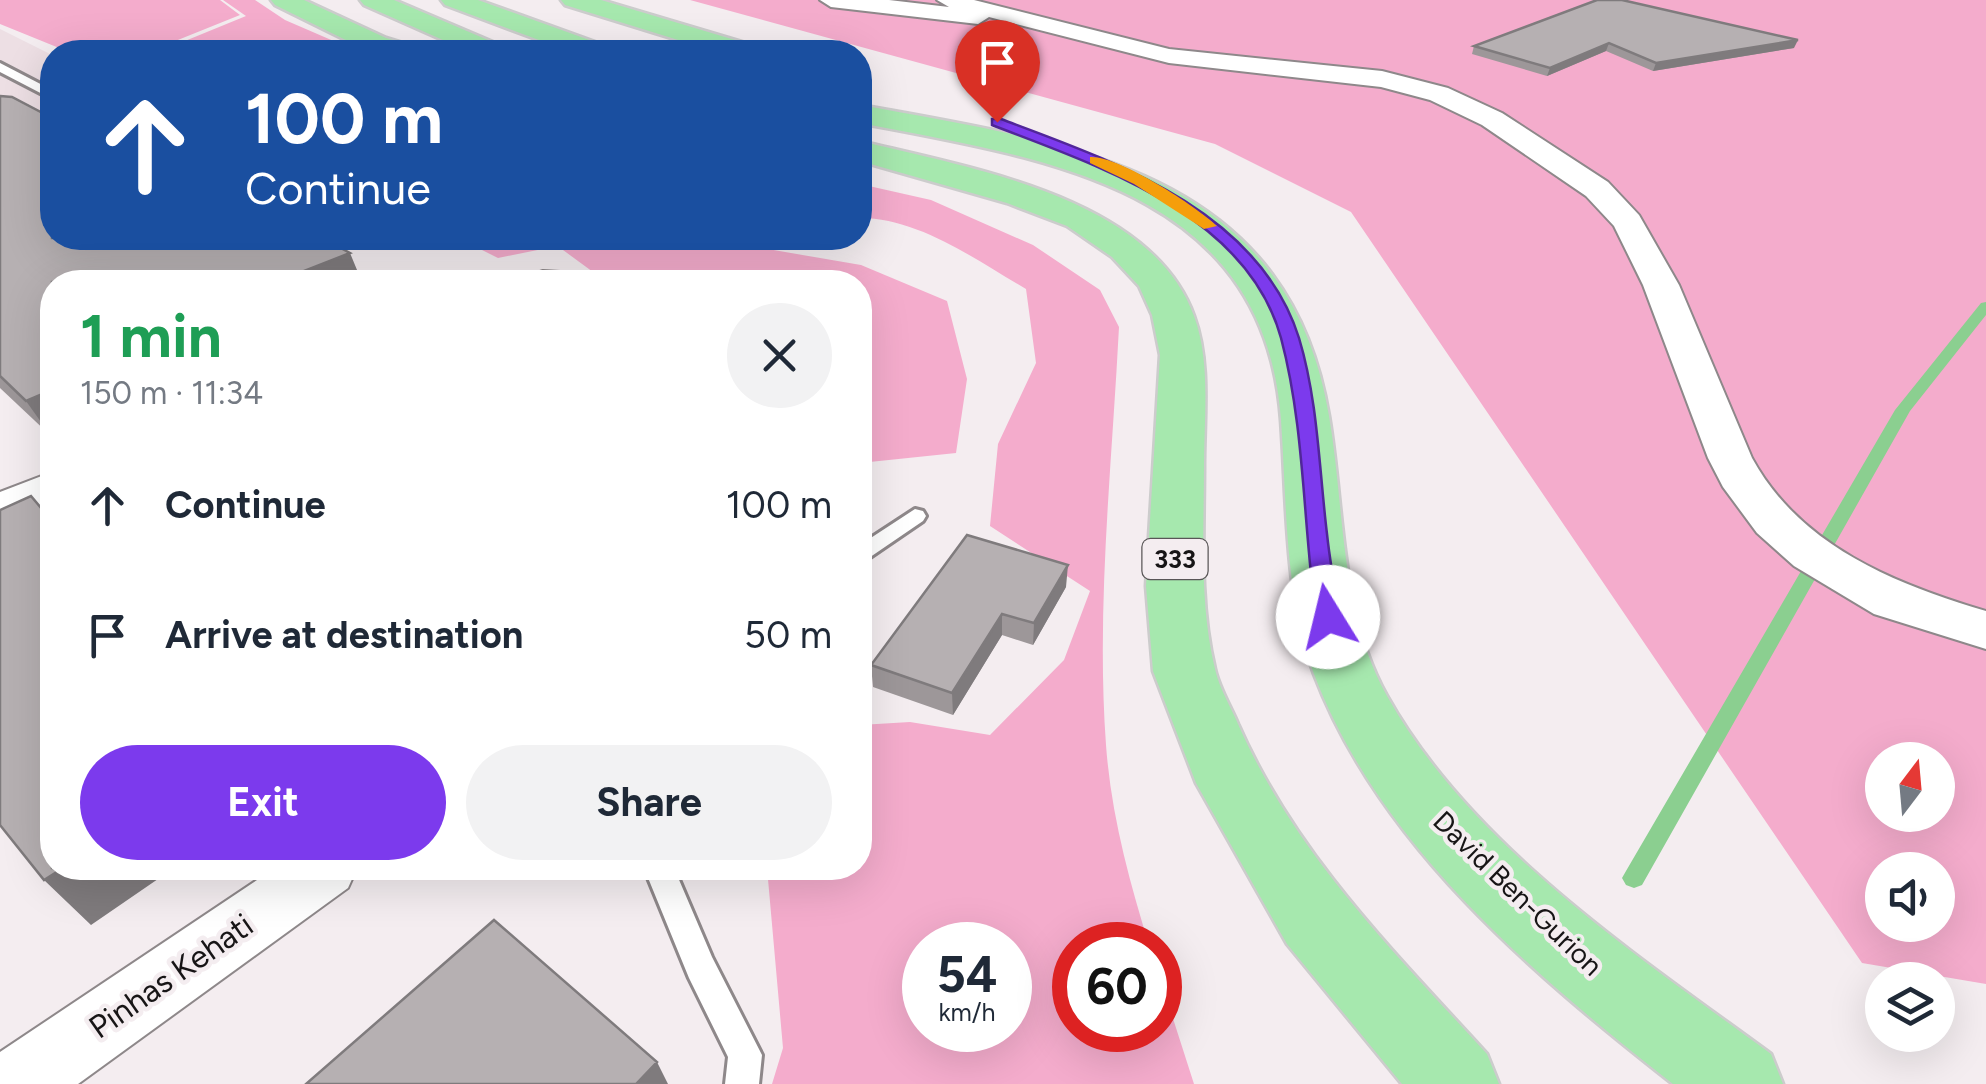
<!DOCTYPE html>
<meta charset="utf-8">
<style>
:root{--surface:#fff;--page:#f2f2f3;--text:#1f2937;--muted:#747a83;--accent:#7c3aed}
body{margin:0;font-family:Figtree,sans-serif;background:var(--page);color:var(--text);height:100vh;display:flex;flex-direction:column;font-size:38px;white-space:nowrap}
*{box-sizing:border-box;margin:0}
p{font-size:32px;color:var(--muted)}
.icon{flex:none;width:55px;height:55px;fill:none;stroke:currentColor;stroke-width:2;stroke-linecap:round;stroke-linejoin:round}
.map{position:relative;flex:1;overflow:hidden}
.drawer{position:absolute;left:40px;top:270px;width:832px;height:610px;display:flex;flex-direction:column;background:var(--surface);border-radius:40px;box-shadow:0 10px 40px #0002}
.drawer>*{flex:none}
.hud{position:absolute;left:40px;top:40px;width:832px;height:210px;border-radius:40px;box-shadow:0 10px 40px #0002;background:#1a4fa0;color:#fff;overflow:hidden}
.needle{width:65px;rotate:16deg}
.fabs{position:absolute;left:1865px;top:742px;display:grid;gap:20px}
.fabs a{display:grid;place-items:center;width:90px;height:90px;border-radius:50%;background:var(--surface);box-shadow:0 10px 40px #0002;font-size:50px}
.speed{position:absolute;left:902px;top:922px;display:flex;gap:20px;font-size:50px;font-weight:700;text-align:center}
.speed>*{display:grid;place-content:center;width:130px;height:130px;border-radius:50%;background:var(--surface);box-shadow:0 10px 40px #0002;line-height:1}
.speed small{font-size:25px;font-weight:400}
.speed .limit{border:15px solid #d22;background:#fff;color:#111}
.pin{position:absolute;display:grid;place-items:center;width:85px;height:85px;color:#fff;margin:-102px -42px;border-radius:50% 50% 50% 0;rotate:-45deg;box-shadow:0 0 10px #0007}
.pin .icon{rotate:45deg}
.me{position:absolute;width:110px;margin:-55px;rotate:351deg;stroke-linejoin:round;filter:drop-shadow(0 0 8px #0008)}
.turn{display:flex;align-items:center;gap:35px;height:210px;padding:0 40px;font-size:45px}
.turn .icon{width:130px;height:130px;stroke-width:2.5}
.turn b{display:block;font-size:70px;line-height:85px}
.round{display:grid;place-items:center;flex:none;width:105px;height:105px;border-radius:52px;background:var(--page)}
.summary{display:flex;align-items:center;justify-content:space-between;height:170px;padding:0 40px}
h1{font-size:60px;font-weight:700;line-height:75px;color:#1e9e55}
.button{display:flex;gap:20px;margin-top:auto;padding:20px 40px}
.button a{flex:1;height:115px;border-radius:60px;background:var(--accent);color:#fff;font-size:40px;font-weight:700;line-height:115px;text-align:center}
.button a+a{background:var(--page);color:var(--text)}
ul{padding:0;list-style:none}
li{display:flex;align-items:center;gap:30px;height:130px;padding:0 40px}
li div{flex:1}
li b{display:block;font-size:38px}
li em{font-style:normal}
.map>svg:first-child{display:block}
.built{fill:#eddfe4}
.green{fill:#f4accc;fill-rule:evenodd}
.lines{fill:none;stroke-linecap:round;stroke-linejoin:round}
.stream{fill:#8bcf90;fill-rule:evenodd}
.service-casing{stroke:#8e888a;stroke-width:6}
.minor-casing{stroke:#8e888a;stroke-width:4}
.primary-casing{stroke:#ccc;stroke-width:5}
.service{fill:#fff;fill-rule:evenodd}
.minor{fill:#fff;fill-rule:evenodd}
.primary{fill:#a6e8ae;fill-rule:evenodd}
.wall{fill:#9d9799}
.shaded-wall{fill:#7f7b7d}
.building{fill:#b6b0b2;stroke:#7f7b7d;stroke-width:2.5}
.route{fill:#7c3aed;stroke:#51269a;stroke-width:2.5}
.slow{fill:#f59e0b}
.labels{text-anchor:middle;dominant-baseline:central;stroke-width:9;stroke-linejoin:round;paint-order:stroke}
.shield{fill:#f4edf0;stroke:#595657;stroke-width:2.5}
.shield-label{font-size:25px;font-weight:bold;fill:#171516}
.street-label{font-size:28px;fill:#171516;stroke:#f4edf0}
.near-street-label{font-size:32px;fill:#171516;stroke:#f4edf0}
</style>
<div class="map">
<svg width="1986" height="1084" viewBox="0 0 1986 1084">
<rect width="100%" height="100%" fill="#f4edf0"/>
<path class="built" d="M 0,29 L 52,55 L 52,238 L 0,281 Z"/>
<path class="green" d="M 0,0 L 220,0 L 240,15 L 148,52 L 69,52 L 0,24 Z
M 223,0 L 255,0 L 285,20 L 359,52 L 158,52 L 246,16 Z
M 690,0 L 1986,0 L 1986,984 L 1862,963 L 1351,212 L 1215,144 ZM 1882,760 L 1938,760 L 1938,815 L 1882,815 ZM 1882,870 L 1938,870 L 1938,925 L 1882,925 Z
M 860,184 L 931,200 L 1033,245 L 1100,290 L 1119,327 C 1112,465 1096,607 1106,745 C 1111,814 1129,880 1149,945 L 1075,945 L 1075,1030 L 1160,1030 L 1160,978 L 1194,1084 L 772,1084 L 783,1048 L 767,868 L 860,868 L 860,725 L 910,722 L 990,735 L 1064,660 L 1090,591 L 990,526 L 998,444 L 1036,363 L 1026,289 C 976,260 919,218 860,218 ZM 925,945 L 1010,945 L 1010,1030 L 925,1030 Z
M 458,238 L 597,238 L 498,258 Z
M 636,238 L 703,238 L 861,265 L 947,301 L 967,379 L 956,453 L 860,463 L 860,282 L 652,282 L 593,272 L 563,250 Z"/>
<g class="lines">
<path class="stream" d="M 1986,302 L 1986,315 L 1910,411 L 1642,885 L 1634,888 L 1626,885 L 1622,878 L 1626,871 L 1895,410 L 1981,303 Z"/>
<g class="service-casing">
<path id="service" d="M 0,63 L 52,90 L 52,99 L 0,72 Z
M 915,509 L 923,511 L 926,516 L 923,521 L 860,564 L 860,545 Z
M 644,868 L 674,868 L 712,957 L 762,1055 L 759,1084 L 725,1084 L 728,1057 L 689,978 Z"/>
</g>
<g class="minor-casing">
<path id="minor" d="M 820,0 L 889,0 L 949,7 L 937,0 L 974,0 L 1169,49 L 1382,71 L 1448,88 L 1502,113 L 1608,182 L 1639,215 L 1679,285 L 1752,458 C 1800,546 1895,584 1986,611 L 1986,649 L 1874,614 L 1794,566 L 1757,533 L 1723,487 L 1708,458 L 1643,285 L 1614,226 L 1586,196 L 1482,125 L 1430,100 L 1381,87 L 1169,63 L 989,17 L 978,24 L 831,7 Z
M 543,271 L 612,275 L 618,282 L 525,282 L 531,275 Z
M 52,472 L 52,503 L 0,524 L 0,492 Z
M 275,868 L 357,868 L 348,888 L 78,1084 L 0,1084 L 0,1052 Z"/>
</g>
<g class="primary-casing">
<path id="primary" d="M 271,0 L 304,0 L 386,38 L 412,46 L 416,52 L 366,50 L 275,5 Z
M 360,0 L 394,0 L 502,46 L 506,52 L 470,52 L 364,5 Z
M 441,0 L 478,0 L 606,46 L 610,52 L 571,52 L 445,5 Z
M 561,0 L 601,0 L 755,46 L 759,52 L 717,52 L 565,5 Z
M 860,105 C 1066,143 1288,168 1329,416 C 1345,509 1339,610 1387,696 C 1470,845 1636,955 1771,1054 L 1783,1084 L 1673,1084 C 1533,974 1379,845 1314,674 C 1284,593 1287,504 1281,420 C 1264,187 1046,159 860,123 Z
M 860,141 C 969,168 1151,197 1194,316 C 1211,362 1204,417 1204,465 C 1204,533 1199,603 1215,669 C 1219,688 1231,707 1238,724 C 1295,854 1393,951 1487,1054 L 1499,1084 L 1402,1084 L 1287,944 L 1196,783 L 1153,671 L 1146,586 L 1160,355 L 1152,315 L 1139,286 L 1112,257 L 1067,226 L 1007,203 L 860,161 Z"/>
</g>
<use href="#service" class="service"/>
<use href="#minor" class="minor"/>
<use href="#primary" class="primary"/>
</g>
<path class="wall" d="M 1597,0 L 1794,48 L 1653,71 L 1606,51 L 1547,76 L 1472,54 L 1474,46 Z
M 0,96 L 51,436 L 0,388 Z
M 1066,587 L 1033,645 L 1002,635 L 953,715 L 873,687 L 871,665 Z"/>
<path class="shaded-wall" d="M 1798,40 L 1794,48 L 1653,71 L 1656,63 Z
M 1609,43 L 1606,51 L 1547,76 L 1550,68 Z
M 350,253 L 362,282 L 303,282 L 299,273 Z
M 52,390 L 52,435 L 51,436 L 26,401 Z
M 1068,565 L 1066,587 L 1033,645 L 1034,623 Z
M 1002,614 L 1002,635 L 953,715 L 952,693 Z
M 63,868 L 174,868 L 91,925 L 44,880 Z
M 657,1062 L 668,1084 L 636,1084 Z"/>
<path class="building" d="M 1597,0 L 1622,0 L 1798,40 L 1656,63 L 1609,43 L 1550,68 L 1474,46 Z
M 0,96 L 12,97 L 52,118 L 52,238 L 322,238 L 350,253 L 299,273 L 311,280 L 305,282 L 52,282 L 52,390 L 26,401 L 0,376 Z
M 542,275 L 556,282 L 525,282 Z
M 31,496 L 52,521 L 52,868 L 63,868 L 44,880 L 0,825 L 0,510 Z
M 967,535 L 1068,565 L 1034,623 L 1002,614 L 952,693 L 871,665 Z
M 494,920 L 657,1062 L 636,1084 L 306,1084 Z"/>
<path class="route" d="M 992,119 L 1001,119 C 1113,161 1259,210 1299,338 C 1318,401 1319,468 1327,534 C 1330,562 1335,590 1340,617 L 1336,623 L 1319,623 L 1316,617 C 1303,525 1305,428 1281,338 C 1247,214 1098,166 992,125 Z"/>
<path class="slow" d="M 1090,157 C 1118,155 1196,206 1217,226 L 1204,229 L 1134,184 L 1090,163 Z"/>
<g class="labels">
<rect class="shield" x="1142.5" y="539" width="65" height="40" rx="8"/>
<g class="shield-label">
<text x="1175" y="559">333</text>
</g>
<g class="street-label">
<text transform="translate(1518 893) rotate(44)">David Ben-Gurion</text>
</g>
<g class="near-street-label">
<text transform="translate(171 976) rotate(-35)">Pinhas Kehati</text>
</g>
</g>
</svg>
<div class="fabs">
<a><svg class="needle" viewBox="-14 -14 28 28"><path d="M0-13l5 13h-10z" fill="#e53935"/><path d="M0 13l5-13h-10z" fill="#747a83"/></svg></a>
<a><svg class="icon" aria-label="sound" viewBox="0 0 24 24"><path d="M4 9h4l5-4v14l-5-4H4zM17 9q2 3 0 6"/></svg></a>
<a><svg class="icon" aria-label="layers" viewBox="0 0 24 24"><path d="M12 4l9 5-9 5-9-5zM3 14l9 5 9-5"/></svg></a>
</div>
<div class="speed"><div>54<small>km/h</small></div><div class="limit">60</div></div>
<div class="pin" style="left:997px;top:122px;background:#d93025"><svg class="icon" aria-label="arrive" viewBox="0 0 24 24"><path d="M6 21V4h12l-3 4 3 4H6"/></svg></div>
<svg class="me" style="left:1328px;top:617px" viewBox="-20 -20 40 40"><circle r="19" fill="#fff"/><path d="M0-13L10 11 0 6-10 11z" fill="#7c3aed"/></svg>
<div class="hud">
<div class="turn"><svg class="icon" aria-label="ahead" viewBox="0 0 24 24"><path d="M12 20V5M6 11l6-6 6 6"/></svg><div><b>100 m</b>Continue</div></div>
</div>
<section class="drawer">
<div class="summary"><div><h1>1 min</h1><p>150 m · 11:34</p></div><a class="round"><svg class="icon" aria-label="close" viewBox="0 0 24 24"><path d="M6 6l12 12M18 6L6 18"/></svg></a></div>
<ul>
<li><svg class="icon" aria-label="ahead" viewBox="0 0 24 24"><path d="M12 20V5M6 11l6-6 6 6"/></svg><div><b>Continue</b></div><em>100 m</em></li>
<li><svg class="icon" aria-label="arrive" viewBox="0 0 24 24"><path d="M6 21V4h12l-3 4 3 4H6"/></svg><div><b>Arrive at destination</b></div><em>50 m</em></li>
</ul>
<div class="button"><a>Exit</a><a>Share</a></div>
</section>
</div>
